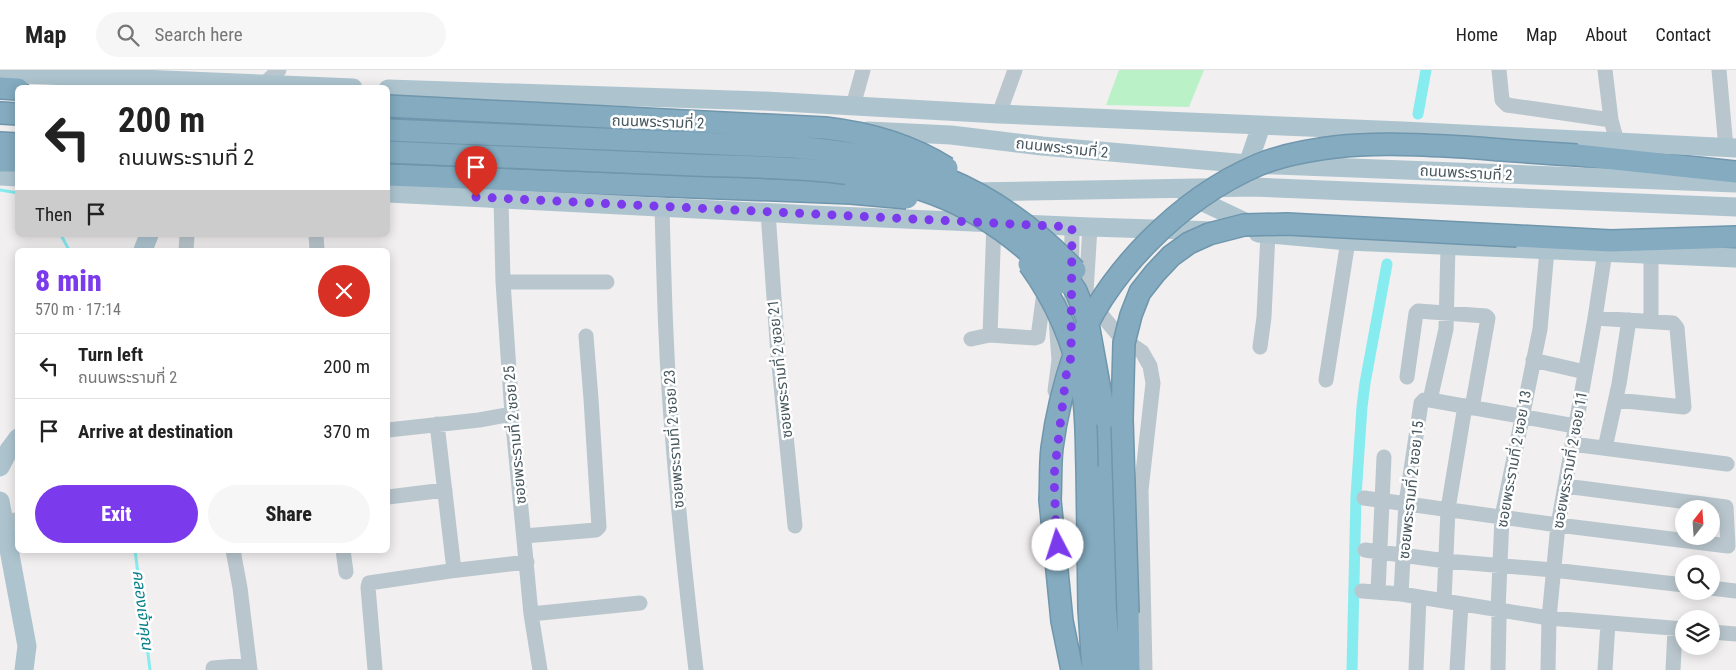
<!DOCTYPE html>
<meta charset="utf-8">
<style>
:root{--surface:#fff;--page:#f6f6f6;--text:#222;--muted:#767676;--line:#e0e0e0;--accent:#7c3aed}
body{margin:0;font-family:"Roboto Condensed","Noto Sans Thai",sans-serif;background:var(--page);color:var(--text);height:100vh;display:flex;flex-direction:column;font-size:19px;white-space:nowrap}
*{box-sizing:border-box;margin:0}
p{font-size:16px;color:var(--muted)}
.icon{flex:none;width:28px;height:28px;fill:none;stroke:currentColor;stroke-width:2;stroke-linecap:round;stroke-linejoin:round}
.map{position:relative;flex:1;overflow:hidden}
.sheet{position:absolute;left:15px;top:178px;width:375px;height:305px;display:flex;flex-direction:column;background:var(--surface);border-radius:8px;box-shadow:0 2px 12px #0003}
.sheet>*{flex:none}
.hud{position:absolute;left:15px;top:15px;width:375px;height:152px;border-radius:8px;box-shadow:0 2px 12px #0003;background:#fff;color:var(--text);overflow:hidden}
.needle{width:32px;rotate:17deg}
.fabs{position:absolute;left:1675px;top:430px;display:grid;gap:10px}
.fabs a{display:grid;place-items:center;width:45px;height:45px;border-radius:50%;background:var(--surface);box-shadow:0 2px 12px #0003;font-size:25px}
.pin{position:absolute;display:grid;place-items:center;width:42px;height:42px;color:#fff;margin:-51px -21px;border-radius:50% 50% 50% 0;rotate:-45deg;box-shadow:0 0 5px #0007}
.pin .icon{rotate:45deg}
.me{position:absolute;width:55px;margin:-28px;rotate:355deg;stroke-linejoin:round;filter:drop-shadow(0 0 4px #0008)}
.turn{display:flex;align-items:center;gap:18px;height:105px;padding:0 20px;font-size:22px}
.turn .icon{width:65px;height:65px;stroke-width:2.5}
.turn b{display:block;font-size:35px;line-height:42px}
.then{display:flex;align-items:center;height:48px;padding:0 20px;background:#0003;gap:10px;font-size:19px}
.round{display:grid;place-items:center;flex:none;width:52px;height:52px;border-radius:26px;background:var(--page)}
.summary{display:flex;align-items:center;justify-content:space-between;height:85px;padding:0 20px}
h1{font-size:30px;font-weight:800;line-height:38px;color:var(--accent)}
.action{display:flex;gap:10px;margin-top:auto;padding:10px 20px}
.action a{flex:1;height:58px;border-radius:30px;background:var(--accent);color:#fff;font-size:20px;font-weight:800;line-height:58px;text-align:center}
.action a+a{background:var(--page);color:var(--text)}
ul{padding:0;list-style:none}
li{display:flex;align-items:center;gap:15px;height:65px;padding:0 20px;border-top:1px solid var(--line)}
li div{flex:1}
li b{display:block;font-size:19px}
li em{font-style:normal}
header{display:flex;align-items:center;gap:30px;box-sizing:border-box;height:70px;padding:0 25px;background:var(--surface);border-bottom:1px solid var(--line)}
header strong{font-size:24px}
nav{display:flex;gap:28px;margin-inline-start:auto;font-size:18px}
.search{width:350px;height:45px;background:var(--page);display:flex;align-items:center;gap:12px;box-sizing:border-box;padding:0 18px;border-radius:28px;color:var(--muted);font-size:19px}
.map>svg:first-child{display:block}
.green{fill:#bbf1c7}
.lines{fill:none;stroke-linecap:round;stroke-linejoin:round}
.stream{stroke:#86ecf0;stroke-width:3}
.canal{stroke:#86ecf0;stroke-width:11}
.highway-casing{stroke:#6f96ac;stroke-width:24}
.minor{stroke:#b9c6cd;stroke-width:15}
.major{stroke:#adc4cf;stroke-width:19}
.highway{stroke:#84abc0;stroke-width:21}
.highway-bridge-casing{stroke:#6f96ac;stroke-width:24;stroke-linecap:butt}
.highway-bridge{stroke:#84abc0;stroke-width:21}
.route{stroke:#7c3aed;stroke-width:9;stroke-dasharray:0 16.2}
.labels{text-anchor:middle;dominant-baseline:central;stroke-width:5;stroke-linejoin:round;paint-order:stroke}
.street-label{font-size:15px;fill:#46565d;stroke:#fff}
.water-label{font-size:16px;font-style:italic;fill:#088389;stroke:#fff}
</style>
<header>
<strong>Map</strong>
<div class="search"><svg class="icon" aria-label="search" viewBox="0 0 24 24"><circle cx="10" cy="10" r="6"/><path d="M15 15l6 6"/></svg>Search here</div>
<nav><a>Home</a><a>Map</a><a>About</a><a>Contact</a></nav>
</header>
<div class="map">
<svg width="1736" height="600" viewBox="0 0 1736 600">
<rect width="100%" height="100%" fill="#f1efef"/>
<path class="green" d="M 1119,0 L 1204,0 L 1189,37 L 1106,35 Z"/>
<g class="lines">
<path class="stream" d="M 0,120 L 18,123
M 61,165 L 69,180
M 135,480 L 150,600"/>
<path class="canal" d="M 1418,44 L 1426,0
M 1352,600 L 1356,426 L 1362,337 L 1365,313 L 1387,194"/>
<g class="highway-casing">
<path id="highway" d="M 0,18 L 18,19
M 0,43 L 18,44
M 0,73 L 18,74
M 1577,85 L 1736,102
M 0,91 L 18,91
M 388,105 L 851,123
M 1517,166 L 1611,171 L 1736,167
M 1105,348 L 1106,548 L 1110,600
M 1087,397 L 1089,539 L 1093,600
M 1050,430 L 1062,551 L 1072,600
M 1128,543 L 1129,600"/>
</g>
<path class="minor" d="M 1499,0 L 1502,30 L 1507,35 L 1611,50
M 1605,0 L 1611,50 L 1617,72
M 1719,0 L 1726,78
M 264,14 L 279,0
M 853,36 L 863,0
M 999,44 L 1015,0
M 501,129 L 503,212 L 512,344 L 531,544 L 540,600
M 662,137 C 664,216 666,294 673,373 C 679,449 687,524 696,600
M 768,142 L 778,285 L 795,456
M 994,152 L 990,265 L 1035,268 L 1038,267 L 1045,215
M 1090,157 L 1086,222 L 1089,230 L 1120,267 L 1142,282 L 1150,296 L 1153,313 L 1141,420 L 1145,600
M 316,165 L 317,180
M 186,180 L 187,165
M 503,212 L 607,212
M 1595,248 L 1673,253 L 1677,258 L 1684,337 L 1616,330
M 1651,251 L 1651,184
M 1071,265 L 1072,157
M 971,269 L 990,265
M 1260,277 L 1264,247 L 1268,163
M 1533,290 L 1585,302
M 1407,307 L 1416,243 L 1418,241 L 1486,246 L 1488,248 L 1472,338
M 1326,310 L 1348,171
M 1055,321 L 1059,290 L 1056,249
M 1430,330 L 1575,356
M 437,354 L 454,500
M 388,360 L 479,350 L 512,344
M 1572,374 L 1727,394
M 1605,378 L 1619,314 L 1629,250
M 388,427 L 445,420
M 1364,428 L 1558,455 L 1728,476 L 1726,437 L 1565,416
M 4,451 L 18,450
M 524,466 L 596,460 L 599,457 L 591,329 L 586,266
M 233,480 L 240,518 L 250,600
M 343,480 L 346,502
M 1365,480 L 1446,491 L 1553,500 L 1684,515
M 1711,518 L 1736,521
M 1362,521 L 1401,524 L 1549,548 L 1684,559
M 1378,522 L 1384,387
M 1401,524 L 1406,433 L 1421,333 L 1424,330 L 1430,330 L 1446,259 L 1448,176
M 1444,531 L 1448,439 L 1465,336
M 531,544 L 640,533
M 1711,562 L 1736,564
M 213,598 L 249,595
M 375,599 L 368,517 L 369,513 L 450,501 L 527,492
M 1416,600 L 1419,527
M 1457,600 L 1461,534
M 1498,600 L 1499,549 L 1498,540 L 1502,447 L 1540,259 L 1547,180
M 1548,600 L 1549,548 L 1558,455 L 1595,248 L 1605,182
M 1605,600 L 1608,553
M 1673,600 L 1675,559"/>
<path class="major" d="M 0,3 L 353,18
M 388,19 L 765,31 L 999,44 L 1403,61 L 1736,78
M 868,61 L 951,65 L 1042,76 L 1248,94 L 1736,113
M 1248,94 L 1261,56
M 0,106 L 18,107
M 970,122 L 1253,117 L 1736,137
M 388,123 L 813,145 L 1090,157 L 1216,161
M 1186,124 L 1258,158
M 1258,163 L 1348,171 L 1736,188
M 143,180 L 149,165
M 0,397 L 9,380 L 18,368
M 0,431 L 27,576 L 24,600"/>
<use href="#highway" class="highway"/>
<g class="highway-bridge-casing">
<path id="highway-bridge" d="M 388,36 L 825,58 C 869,63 909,74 947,98
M 388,60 L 792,77 C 911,86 991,112 1075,200
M 388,82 C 490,86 592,91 694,95 C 774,98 859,96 934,124 C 984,143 1024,173 1060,213
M 851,123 L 907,128
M 1057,193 L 1076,221 L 1087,248 L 1105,348
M 1029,194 C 1055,230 1074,273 1082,316 C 1087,342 1086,370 1087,397
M 1050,430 C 1051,413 1050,395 1052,378 C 1056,347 1065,311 1075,282 C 1105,203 1181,128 1258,95 C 1282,85 1310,80 1335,77 C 1378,72 1421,75 1464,77 C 1501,80 1539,83 1577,85
M 1128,543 L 1122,349 L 1124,273 L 1131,245 L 1140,222 L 1155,203 L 1171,186 L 1189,173 L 1209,164 L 1244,155 L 1287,154 L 1517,166"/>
</g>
<use href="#highway-bridge" class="highway-bridge"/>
</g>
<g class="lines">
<path class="route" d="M 476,127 L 1072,157 L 1071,287 L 1066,306 L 1054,406 L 1056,459 L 1058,475"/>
</g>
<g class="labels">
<g class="street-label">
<text transform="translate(658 52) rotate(2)">ถนนพระรามที่ 2</text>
<text transform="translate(1062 78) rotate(6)">ถนนพระรามที่ 2</text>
<text transform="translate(1466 103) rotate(3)">ถนนพระรามที่ 2</text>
<text transform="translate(780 299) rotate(-96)">ซอยพระรามที่ 2 ซอย 21</text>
<text transform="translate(515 365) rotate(-95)">ซอยพระรามที่ 2 ซอย 25</text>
<text transform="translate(674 369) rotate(-94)">ซอยพระรามที่ 2 ซอย 23</text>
<text transform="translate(1514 389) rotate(-80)">ซอยพระรามที่ 2 ซอย 13</text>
<text transform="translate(1570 390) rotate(-80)">ซอยพระรามที่ 2 ซอย 11</text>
<text transform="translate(1411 420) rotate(-84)">ซอยพระรามที่ 2 ซอย 15</text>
</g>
<g class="water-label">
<text transform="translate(143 540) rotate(83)">คลองเจ้าคุณ</text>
</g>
</g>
</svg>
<div class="fabs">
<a><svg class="needle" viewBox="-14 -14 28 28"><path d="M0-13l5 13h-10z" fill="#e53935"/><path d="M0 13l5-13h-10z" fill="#767676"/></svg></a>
<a><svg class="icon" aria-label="search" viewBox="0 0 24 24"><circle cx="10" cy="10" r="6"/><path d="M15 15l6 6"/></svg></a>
<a><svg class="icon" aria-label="layers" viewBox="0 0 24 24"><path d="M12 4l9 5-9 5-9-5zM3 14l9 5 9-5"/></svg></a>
</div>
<div class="pin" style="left:476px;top:127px;background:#d93025"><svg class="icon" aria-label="arrive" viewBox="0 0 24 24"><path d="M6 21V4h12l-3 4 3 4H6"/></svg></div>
<svg class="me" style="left:1058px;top:475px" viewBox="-20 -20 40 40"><circle r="19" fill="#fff"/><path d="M0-13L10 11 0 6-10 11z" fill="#7c3aed"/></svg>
<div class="hud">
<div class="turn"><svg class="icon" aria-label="left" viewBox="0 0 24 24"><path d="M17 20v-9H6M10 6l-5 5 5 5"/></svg><div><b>200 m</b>ถนนพระรามที่ 2</div></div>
<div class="then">Then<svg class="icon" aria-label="arrive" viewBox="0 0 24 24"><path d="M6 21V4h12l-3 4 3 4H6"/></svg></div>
</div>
<section class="sheet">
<div class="summary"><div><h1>8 min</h1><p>570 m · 17:14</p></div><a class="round" style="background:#d93025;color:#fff"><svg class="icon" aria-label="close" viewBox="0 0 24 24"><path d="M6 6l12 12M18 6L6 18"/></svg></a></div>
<ul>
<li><svg class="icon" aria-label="left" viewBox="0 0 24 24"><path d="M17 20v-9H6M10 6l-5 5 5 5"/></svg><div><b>Turn left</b><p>ถนนพระรามที่ 2</p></div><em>200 m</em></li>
<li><svg class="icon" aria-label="arrive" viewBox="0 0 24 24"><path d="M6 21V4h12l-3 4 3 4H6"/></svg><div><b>Arrive at destination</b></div><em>370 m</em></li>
</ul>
<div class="action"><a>Exit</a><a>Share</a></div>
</section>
</div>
